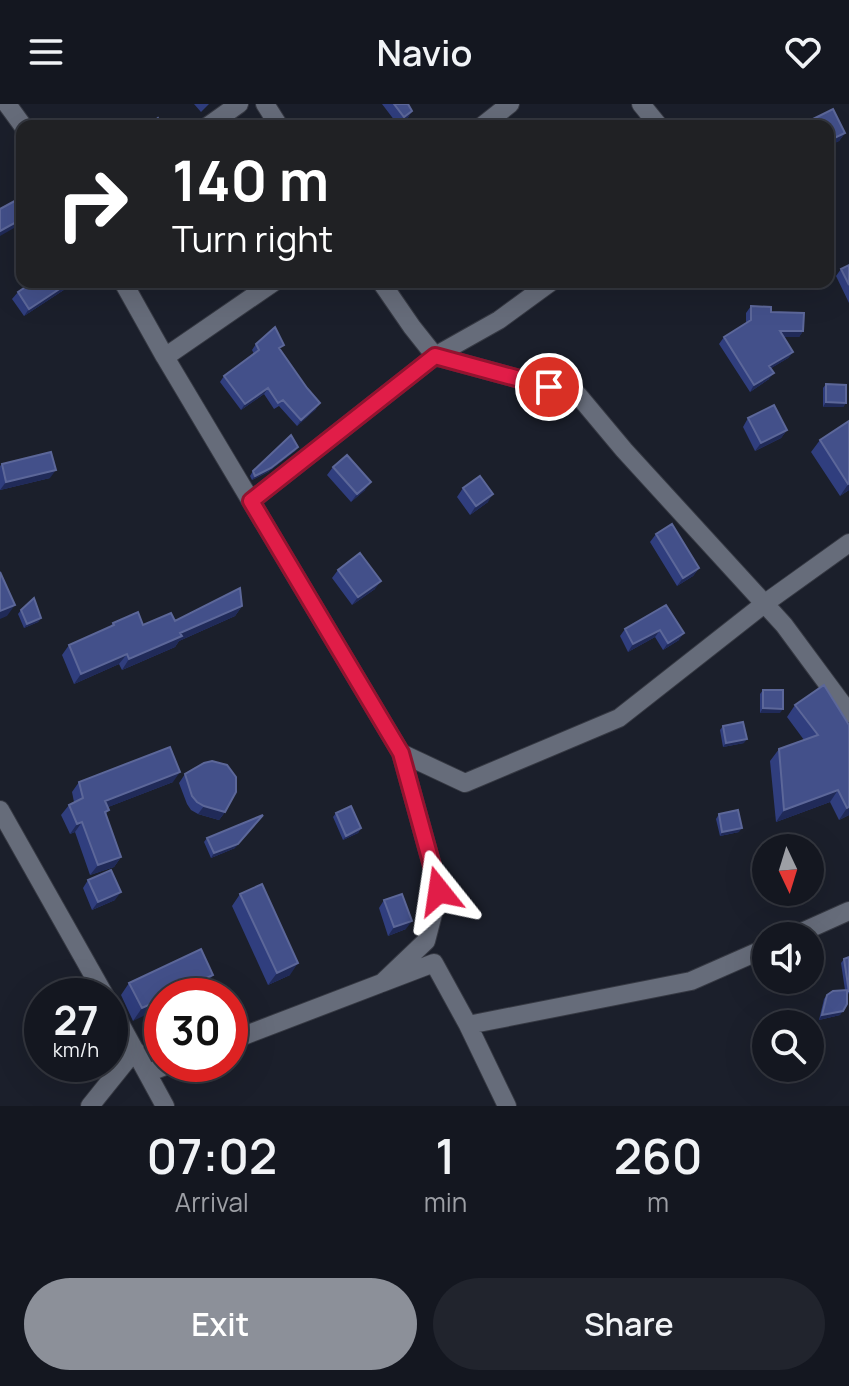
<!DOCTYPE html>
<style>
:root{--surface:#141720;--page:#21242d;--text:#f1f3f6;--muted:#9d9fa5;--line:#33363e;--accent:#8c9099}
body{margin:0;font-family:Manrope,sans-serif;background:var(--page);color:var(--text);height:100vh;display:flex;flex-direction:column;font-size:30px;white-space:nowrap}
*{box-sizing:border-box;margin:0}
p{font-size:26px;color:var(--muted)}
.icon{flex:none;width:44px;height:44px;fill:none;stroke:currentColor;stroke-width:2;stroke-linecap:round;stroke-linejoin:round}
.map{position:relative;height:1002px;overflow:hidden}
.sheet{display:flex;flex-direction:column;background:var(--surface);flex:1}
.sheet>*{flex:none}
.hud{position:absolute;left:16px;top:16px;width:818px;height:168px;border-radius:16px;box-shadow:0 8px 32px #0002,0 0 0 2px var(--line);background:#202124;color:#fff;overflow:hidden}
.needle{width:52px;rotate:176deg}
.fabs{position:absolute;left:752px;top:730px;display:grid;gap:16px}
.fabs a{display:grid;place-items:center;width:72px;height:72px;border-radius:50%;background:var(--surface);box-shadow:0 8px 32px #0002,0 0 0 2px var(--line);font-size:40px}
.speed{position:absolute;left:24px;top:874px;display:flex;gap:16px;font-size:40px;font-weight:700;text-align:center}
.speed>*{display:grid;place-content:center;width:104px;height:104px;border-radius:50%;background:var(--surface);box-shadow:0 8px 32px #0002,0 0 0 2px var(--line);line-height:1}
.speed small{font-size:20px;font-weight:400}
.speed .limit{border:12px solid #d22;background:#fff;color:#111}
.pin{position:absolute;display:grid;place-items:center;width:68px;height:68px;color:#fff;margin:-34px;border:4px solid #fff;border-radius:50%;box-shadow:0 2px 8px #0007}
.me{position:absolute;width:88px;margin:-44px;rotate:345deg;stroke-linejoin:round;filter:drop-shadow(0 0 6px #0008)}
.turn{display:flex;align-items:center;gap:28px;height:168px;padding:0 24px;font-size:36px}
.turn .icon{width:104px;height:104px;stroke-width:2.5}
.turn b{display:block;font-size:56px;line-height:68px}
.eta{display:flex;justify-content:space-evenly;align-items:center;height:136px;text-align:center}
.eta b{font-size:48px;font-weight:600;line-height:56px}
.button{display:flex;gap:16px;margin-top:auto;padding:16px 24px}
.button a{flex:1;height:92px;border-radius:48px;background:var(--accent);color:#fff;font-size:32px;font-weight:600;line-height:92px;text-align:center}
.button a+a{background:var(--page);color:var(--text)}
header{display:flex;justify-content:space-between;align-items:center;height:104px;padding:0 24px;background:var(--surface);font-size:36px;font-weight:600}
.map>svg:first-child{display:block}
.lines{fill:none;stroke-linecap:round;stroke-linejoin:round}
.minor-casing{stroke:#363943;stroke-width:20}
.minor{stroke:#666c7a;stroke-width:18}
.wall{fill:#303e7e}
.shaded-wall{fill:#202a58}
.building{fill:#43508a;stroke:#5c6799;stroke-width:2}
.route-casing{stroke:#92132f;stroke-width:20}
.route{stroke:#e11d48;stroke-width:14}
</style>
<header><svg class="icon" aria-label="menu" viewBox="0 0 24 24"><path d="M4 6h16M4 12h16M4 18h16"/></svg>Navio<svg class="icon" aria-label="heart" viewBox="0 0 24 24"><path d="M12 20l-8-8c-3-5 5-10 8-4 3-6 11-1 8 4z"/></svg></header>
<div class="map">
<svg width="849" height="1002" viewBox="0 0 849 1002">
<rect width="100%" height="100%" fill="#1b1f2b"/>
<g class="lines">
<g class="minor-casing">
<path id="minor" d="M 7,0 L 23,22
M 265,0 L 279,22
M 641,0 L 659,22
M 208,22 L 239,0
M 482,22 L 510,0
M 123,178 L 165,253 L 401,649
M 381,178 L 412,223 L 435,252 L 578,291 L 624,346 L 784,521 L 849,609
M 165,253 L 274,178
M 251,397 L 435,252 L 499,216 L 551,178
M 0,706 L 105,892
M 793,832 L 849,807
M 382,879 L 426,837 L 439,787 L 401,649 L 465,679 L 619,614 L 764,500 L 849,439
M 110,901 L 165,1002
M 468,921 L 507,1002
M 230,937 L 434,859 L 468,921 L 691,877 L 766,844
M 148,969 L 170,960
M 90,1002 L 135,946"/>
</g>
<use href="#minor" class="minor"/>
</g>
<path class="wall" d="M 194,0 L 209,0 L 201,8 Z
M 382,0 L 408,0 L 412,7 L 407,15 L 398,21 Z
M 833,5 L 845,29 L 839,37 L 828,42 L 828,22 L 808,22 L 813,15 Z
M 849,161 L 849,199 L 836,172 L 841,165 Z
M 76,178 L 24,212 L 12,195 L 18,188 Z
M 751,202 L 771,208 L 803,227 L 799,233 L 784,233 L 793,248 L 788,254 L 771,264 L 769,275 L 750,288 L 719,240 L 724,233 L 746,219 L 746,209 Z
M 256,240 L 281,246 L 316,305 L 297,322 L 279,302 L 274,305 L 264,290 L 241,306 L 220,278 L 224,272 L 254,250 L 252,246 Z
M 826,280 L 846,299 L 843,303 L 823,303 L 823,284 Z
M 748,314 L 787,326 L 781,334 L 755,347 L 743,323 Z
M 849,317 L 849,386 L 840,392 L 811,348 L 820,336 Z
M 298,343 L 295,347 L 268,368 L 252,376 L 250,372 L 253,367 Z
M 2,360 L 50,374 L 0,386 L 0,362 Z
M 333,363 L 365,386 L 351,398 L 327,371 Z
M 463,384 L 488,398 L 470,411 L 457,393 Z
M 656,430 L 699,464 L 693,472 L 677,482 L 650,438 Z
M 338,466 L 375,485 L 352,501 L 332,474 Z
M 666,501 L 679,536 L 663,546 L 655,533 L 628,548 L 620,532 L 625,525 Z
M 242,502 L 235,512 L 179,537 L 175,543 L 122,566 L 119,560 L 74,580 L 62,551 L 69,541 L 109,524 L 113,519 L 143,521 L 175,517 Z
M 21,506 L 41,514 L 38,518 L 24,524 L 18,510 Z
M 824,581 L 849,711 L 839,716 L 830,698 L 776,718 L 770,657 L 779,645 L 804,636 L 787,613 L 795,601 Z
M 763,586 L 780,609 L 760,609 L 760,590 Z
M 723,622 L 744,639 L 723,643 L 720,626 Z
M 185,670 L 225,708 L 219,716 L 198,710 L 191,706 L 187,700 L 179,679 Z
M 79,678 L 173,678 L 108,703 L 106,711 L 121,753 L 114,763 L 90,771 L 75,728 L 70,730 L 61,711 L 69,701 L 74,698 L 72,688 Z
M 336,709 L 361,724 L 358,729 L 343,736 L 333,713 Z
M 719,710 L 739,728 L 720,732 L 716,715 Z
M 207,734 L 235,744 L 211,754 L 204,738 Z
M 88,776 L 115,796 L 92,806 L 83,784 Z
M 240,790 L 290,871 L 268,881 L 232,802 Z
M 384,796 L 406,825 L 388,832 L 379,804 Z
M 844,855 L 849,888 L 840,911 L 819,916 L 824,895 L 827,891 L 845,886 L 841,859 Z
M 213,871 L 204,883 L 186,892 L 162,892 L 133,917 L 121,891 L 129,879 Z"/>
<path class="shaded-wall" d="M 412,7 L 407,15 L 398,21 L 404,13 Z
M 845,29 L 839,37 L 828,42 L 828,37 Z
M 22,115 L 21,120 L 0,132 L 0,127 Z
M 70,178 L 76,178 L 24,212 L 29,205 Z
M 780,227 L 803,227 L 799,233 L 776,233 Z
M 793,248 L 788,254 L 765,268 L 769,262 Z
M 774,269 L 769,275 L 750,288 L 754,281 Z
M 268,284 L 264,290 L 241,306 L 245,300 Z
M 826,298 L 846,299 L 843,303 L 823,303 Z
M 320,299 L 316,305 L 297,322 L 301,316 Z
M 787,326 L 781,334 L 755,347 L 761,339 Z
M 298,343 L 295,347 L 268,368 L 252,376 L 255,372 Z
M 56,366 L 50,374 L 0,386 L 6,378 Z
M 371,378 L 365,386 L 351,398 L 357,390 Z
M 849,379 L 849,386 L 840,392 Z
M 493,390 L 488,398 L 470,411 L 476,402 Z
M 699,464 L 693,472 L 677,482 L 683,474 Z
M 381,477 L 375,485 L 352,501 L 358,493 Z
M 15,501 L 7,512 L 0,515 L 0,507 Z
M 242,502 L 235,512 L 179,537 L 175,543 L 122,566 L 129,555 L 180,529 Z
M 41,514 L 38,518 L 24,524 L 27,520 Z
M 660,526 L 655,533 L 628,548 L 633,540 Z
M 684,529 L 679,536 L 663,546 L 668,539 Z
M 127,550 L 119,560 L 74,580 L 81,570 Z
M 763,604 L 783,605 L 780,609 L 760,609 Z
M 747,635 L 744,639 L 723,643 L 726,639 Z
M 180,668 L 173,678 L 98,707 L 105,697 Z
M 838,686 L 830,698 L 776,718 L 784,706 Z
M 204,702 L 225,708 L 219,716 L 198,710 Z
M 849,703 L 849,711 L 839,716 L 847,704 Z
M 260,715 L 235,744 L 211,754 L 214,749 Z
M 82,718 L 75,728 L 70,730 L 77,720 Z
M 361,724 L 358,729 L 343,736 L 346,732 Z
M 742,724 L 739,728 L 720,732 L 722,728 Z
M 121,753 L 114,763 L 90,771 L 98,761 Z
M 121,788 L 115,796 L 92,806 L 98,798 Z
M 412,817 L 406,825 L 388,832 L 394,823 Z
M 298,859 L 290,871 L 268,881 L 277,869 Z
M 213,871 L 204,883 L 186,892 L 168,892 Z
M 162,895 L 162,903 L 133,917 L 142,904 Z
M 843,907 L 840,911 L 819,916 L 822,911 Z"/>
<path class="building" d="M 394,0 L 408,0 L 412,7 L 404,13 Z
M 833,5 L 845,29 L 828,37 L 828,22 L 817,22 L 813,15 Z
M 158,14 L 164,22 L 148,22 Z
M 112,17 L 117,22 L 105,22 Z
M 22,93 L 22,115 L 0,127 L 0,105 Z
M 849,161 L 849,181 L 841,165 Z
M 33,178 L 70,178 L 29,205 L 18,188 Z
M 751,202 L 771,203 L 771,208 L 804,209 L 803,227 L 780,227 L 793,248 L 769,262 L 774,269 L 754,281 L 724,233 L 751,216 Z
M 275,223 L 284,241 L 279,244 L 307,284 L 320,299 L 301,316 L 283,296 L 278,299 L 268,284 L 245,300 L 224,272 L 259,246 L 256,240 Z
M 826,280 L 846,281 L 846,299 L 826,298 Z
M 774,301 L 787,326 L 761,339 L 748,314 Z
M 849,317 L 849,379 L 848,380 L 820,336 Z
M 291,331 L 298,343 L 271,364 L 255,372 L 253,367 Z
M 51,348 L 56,366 L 6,378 L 2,360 Z
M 347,351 L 371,378 L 357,390 L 333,363 Z
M 480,372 L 493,390 L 476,402 L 463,384 Z
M 672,420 L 699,464 L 683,474 L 656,430 Z
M 360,449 L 381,477 L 358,493 L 338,466 Z
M 0,468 L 15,501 L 0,507 Z
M 240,484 L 242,502 L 180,529 L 182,532 L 129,555 L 127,550 L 81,570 L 69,541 L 114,521 L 113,519 L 138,508 L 143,521 L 171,509 L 175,517 Z
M 34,494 L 41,514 L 27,520 L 21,506 Z
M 666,501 L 684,529 L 668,539 L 660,526 L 633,540 L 625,525 Z
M 824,581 L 849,621 L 849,703 L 847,704 L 838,686 L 784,706 L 779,645 L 818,631 L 795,601 Z
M 763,586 L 783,586 L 783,605 L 763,604 Z
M 743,618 L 747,635 L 726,639 L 723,622 Z
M 170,643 L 180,668 L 105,697 L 109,706 L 105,708 L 121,753 L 98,761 L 82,718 L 77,720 L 69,701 L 83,694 L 79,678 Z
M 212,657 L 227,661 L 236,673 L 236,688 L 225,708 L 204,702 L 197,698 L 192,692 L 185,670 L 204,659 Z
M 351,702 L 361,724 L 346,732 L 336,709 Z
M 738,706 L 742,724 L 722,728 L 719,710 Z
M 263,711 L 238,740 L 214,749 L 207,734 Z
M 111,766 L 121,788 L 98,798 L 88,776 Z
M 262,780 L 298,859 L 277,869 L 240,790 Z
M 402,790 L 412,817 L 394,823 L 384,796 Z
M 201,845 L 213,871 L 168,892 L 162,892 L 162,895 L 142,904 L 129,879 Z
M 849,853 L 849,888 L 844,855 Z
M 847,886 L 847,900 L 843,907 L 822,911 L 827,891 L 833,887 Z"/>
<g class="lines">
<g class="route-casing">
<path id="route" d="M 439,787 L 401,649 L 251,397 L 435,252 L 549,283"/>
</g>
<use href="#route" class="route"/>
</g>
</svg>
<div class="fabs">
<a><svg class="needle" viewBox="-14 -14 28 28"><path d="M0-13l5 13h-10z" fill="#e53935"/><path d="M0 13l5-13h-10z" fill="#9d9fa5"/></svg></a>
<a><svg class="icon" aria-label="sound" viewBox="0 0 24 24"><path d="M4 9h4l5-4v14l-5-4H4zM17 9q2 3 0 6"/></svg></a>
<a><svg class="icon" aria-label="search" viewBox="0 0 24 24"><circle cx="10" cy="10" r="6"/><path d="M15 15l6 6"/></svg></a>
</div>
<div class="speed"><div>27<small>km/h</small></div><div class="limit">30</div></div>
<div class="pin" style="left:549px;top:283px;background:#d93025"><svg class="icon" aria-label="arrive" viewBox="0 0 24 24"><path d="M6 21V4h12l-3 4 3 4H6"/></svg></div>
<svg class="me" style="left:439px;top:787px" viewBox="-20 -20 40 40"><path d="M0-17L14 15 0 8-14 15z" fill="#e11d48" stroke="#fff" stroke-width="4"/></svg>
<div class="hud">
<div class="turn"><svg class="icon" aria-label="right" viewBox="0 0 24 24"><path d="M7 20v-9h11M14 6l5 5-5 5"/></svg><div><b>140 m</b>Turn right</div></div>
</div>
</div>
<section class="sheet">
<div class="eta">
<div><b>07:02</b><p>Arrival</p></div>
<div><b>1</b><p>min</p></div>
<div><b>260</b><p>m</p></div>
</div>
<div class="button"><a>Exit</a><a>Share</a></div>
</section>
